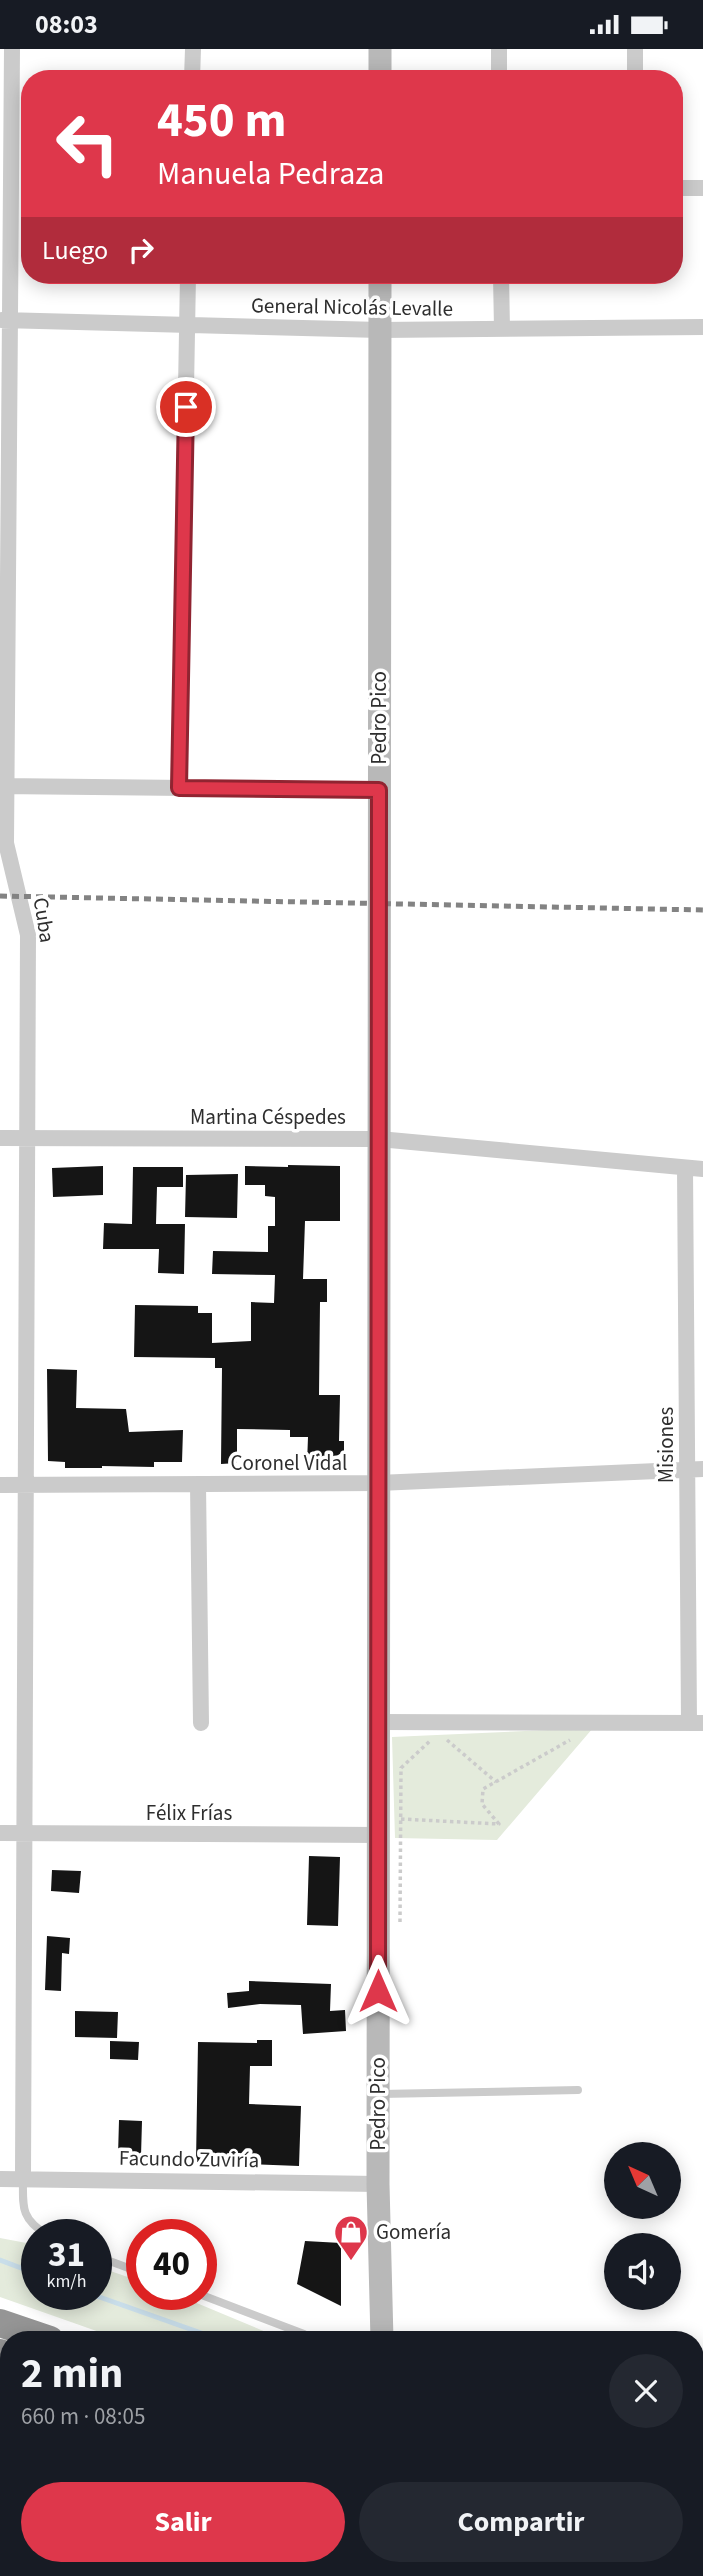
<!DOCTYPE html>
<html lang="es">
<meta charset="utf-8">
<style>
:root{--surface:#171b24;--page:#242831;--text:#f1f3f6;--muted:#9ea1a6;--accent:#de374b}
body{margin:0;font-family:"Source Sans 3",sans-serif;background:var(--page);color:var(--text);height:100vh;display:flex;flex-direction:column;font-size:26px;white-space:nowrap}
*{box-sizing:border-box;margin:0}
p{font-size:23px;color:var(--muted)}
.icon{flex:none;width:38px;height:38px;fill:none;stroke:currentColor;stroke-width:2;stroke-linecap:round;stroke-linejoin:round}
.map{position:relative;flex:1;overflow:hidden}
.sheet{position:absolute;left:0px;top:2282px;width:704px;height:245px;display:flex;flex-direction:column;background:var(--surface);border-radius:28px 28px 0 0;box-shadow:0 4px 18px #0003}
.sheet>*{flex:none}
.top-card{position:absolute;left:21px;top:21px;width:662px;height:214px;border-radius:28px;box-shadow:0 4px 18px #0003;background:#de374b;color:#fff;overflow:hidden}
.needle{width:46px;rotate:316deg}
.controls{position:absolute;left:604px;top:2093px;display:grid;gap:14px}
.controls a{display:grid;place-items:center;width:77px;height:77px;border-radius:50%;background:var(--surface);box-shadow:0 4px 18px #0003;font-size:35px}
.speed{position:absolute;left:21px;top:2170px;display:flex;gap:14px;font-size:35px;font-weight:700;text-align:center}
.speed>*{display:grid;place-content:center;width:91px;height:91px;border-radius:50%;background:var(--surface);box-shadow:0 4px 18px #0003;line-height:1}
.speed small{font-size:18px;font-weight:400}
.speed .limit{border:10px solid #d22;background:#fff;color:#111}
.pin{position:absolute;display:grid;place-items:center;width:60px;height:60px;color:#fff;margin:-30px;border:4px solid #fff;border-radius:50%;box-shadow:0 2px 7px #0007}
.me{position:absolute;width:77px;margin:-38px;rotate:0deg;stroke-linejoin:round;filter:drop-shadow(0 0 5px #0008)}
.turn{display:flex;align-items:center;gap:24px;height:147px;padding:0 21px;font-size:32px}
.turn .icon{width:91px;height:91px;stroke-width:2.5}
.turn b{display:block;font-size:49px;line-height:60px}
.then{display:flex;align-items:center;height:66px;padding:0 21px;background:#0003;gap:14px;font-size:26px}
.round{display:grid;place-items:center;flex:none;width:74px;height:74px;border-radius:37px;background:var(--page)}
.overview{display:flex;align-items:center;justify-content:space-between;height:119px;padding:0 21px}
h1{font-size:42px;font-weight:700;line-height:52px}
.action{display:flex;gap:14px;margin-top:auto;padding:14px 21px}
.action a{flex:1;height:80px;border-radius:42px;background:var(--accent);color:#fff;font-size:28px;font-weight:700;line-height:80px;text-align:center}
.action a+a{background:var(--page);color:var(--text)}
.status{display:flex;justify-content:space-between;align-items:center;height:49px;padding:0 35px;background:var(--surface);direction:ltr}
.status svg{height:19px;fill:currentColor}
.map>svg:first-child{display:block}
.green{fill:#e4ebdc}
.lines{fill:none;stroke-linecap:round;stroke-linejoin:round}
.stream{stroke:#c9deea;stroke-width:5}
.building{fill:#151515}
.path{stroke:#cbcbcb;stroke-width:3.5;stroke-dasharray:3.5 3.5;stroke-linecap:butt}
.lane{stroke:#cbcbcb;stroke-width:8}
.street{stroke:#cbcbcb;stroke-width:16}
.secondary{stroke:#b8b8b8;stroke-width:23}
.highway{stroke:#959595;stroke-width:28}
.rail{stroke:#838383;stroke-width:5;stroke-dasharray:7 5;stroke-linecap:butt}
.route-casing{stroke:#902431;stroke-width:18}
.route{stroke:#de374b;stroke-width:12}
.labels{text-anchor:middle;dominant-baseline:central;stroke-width:7;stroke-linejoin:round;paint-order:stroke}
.street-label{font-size:21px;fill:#2e2e2e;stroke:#fff}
.poi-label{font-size:21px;fill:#2e2e2e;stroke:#fff;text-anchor:start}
</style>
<div class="status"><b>08:03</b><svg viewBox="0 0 49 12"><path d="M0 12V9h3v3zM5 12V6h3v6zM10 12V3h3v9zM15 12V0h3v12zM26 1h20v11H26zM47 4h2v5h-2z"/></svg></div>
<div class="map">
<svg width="703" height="2527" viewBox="0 0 703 2527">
<rect width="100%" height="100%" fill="#fff"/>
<path class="green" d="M 593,1679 L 497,1791 L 395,1789 L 392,1688 Z
M 0,2189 L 37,2196 L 37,2245 L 96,2245 L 96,2217 L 142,2233 L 142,2245 L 175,2245 L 285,2291 L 122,2291 L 0,2248 Z
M 0,2315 L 9,2318 L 9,2437 L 0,2434 Z
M 695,2392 L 703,2396 L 703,2527 L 677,2527 L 657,2518 L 695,2518 Z
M 246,2518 L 334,2518 L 340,2527 L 264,2527 Z"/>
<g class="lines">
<path class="stream" d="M 0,2211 L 37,2225
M 91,2245 L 221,2291
M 695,2479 L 703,2482"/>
</g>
<path class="building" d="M 288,1116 L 340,1117 L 340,1172 L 305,1172 L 303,1230 L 327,1230 L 327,1253 L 320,1253 L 319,1346 L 340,1346 L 339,1392 L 344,1392 L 344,1402 L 325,1415 L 307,1415 L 308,1388 L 290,1388 L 290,1381 L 237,1380 L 237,1414 L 221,1415 L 222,1319 L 215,1319 L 215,1309 L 134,1308 L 135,1256 L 198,1257 L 198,1264 L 212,1264 L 212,1294 L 251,1292 L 251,1253 L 274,1254 L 275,1226 L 212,1225 L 213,1202 L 268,1203 L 268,1177 L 275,1177 L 275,1148 L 265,1147 L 265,1136 L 245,1136 L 245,1117 L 288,1118 Z
M 103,1117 L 103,1146 L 53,1148 L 52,1119 Z
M 133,1118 L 183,1118 L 183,1138 L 157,1138 L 156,1175 L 185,1175 L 184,1225 L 158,1224 L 159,1200 L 103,1200 L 104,1174 L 132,1175 Z
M 238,1125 L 237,1169 L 185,1168 L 186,1126 Z
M 47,1320 L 77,1321 L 76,1359 L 126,1360 L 129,1383 L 183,1381 L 182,1413 L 154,1413 L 154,1418 L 102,1417 L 102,1419 L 65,1419 L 65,1413 L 48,1412 Z
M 309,1807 L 340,1808 L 338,1877 L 307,1876 Z
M 52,1821 L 81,1822 L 79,1844 L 51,1842 Z
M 47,1887 L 70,1889 L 69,1905 L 62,1904 L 61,1942 L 45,1941 Z
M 249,1932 L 331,1935 L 330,1962 L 345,1961 L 346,1982 L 303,1985 L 301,1956 L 260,1955 L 228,1959 L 227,1944 L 249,1942 Z
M 75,1962 L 118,1963 L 117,1989 L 75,1988 Z
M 257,1991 L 272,1991 L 272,2017 L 250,2017 L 249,2055 L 301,2057 L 299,2117 L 196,2113 L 198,1993 L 257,1994 Z
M 110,1992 L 139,1993 L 138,2011 L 110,2010 Z
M 119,2071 L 142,2072 L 141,2107 L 118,2107 Z
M 305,2192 L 341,2194 L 341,2257 L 297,2235 Z"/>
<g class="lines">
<path class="path" d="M 447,1691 L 496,1733
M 401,1770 L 499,1775 L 482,1755 L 483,1740 L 570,1691
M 400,1873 L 401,1719 L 431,1691"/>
<path class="lane" d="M 381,2045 L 578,2041
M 23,2128 C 23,2158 20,2169 47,2186
M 96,2207 L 142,2224
M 199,2245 L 304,2285
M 695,2316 L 703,2319
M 695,2344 L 703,2336
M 695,2375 L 703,2379"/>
<path class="street" d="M 12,0 L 6,794 L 28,886 L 23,2128
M 499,0 L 499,30
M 192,30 L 193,0
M 635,30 L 635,0
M 674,139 L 703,139
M 501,226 L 502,280
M 2,271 L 380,281 L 703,278
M 0,737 L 379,741
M 179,739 L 188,226
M 0,1089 L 379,1090 L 703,1120
M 685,1119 L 689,1674
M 198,1435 L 201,1674
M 0,1436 L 378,1434 L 703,1420
M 380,1673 L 703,1674
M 0,1784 L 379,1786
M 0,2130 L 378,2135
M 0,2450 L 9,2454
M 184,2518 L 205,2527
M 348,2518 L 352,2527
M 387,2527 L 390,2518"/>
<path class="secondary" d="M 380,30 L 380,0
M 380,226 L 378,2135 L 382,2291"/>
<path class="highway" d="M 0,2274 L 50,2291
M 0,2304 L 9,2307
M 584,2518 L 613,2527
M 635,2518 L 658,2527"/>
<path class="rail" d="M 0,847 L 703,861"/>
</g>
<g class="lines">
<g class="route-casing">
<path id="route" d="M 186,358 L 179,739 L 379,741 L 378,1942"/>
</g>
<use href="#route" class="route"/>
</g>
<defs>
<g id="shop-pin" transform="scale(1.75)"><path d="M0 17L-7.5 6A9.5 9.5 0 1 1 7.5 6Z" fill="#de374b" stroke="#fff"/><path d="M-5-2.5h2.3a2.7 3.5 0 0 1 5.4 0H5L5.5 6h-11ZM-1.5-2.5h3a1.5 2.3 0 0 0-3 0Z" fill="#fff"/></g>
</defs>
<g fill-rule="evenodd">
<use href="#shop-pin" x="351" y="2183"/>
</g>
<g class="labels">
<g class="street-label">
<text transform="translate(352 258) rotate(1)">General Nicolás Levalle</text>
<text transform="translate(379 669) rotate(-90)">Pedro Pico</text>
<text transform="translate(44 871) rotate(81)">Cuba</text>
<text x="268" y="1068">Martina Céspedes</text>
<text transform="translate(666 1396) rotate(-90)">Misiones</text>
<text x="289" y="1414">Coronel Vidal</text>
<text x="189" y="1764">Félix Frías</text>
<text transform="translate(378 2055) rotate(-90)">Pedro Pico</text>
<text transform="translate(189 2110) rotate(1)">Facundo Zuviría</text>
</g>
<g class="poi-label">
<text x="376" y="2183">Gomería</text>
</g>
</g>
</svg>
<div class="controls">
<a><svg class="needle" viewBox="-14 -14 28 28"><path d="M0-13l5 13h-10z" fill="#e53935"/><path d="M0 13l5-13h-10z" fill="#9ea1a6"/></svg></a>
<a><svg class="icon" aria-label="sound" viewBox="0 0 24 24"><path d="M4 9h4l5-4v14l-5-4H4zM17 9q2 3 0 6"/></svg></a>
</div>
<div class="speed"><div>31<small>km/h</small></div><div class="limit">40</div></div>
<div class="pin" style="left:186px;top:358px;background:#d93025"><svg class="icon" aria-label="arrive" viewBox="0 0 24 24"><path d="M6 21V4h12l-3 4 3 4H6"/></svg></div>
<svg class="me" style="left:378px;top:1942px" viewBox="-20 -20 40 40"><path d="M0-17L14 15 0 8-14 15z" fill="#de374b" stroke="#fff" stroke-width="4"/></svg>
<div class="top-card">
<div class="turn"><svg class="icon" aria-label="left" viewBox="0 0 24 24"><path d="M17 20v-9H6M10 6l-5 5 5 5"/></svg><div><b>450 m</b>Manuela Pedraza</div></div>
<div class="then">Luego<svg class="icon" aria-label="right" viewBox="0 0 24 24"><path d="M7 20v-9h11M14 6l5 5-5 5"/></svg></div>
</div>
<section class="sheet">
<div class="overview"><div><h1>2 min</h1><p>660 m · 08:05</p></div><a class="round"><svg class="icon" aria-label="close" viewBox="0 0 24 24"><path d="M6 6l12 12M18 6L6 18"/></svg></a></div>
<div class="action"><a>Salir</a><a>Compartir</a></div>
</section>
</div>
